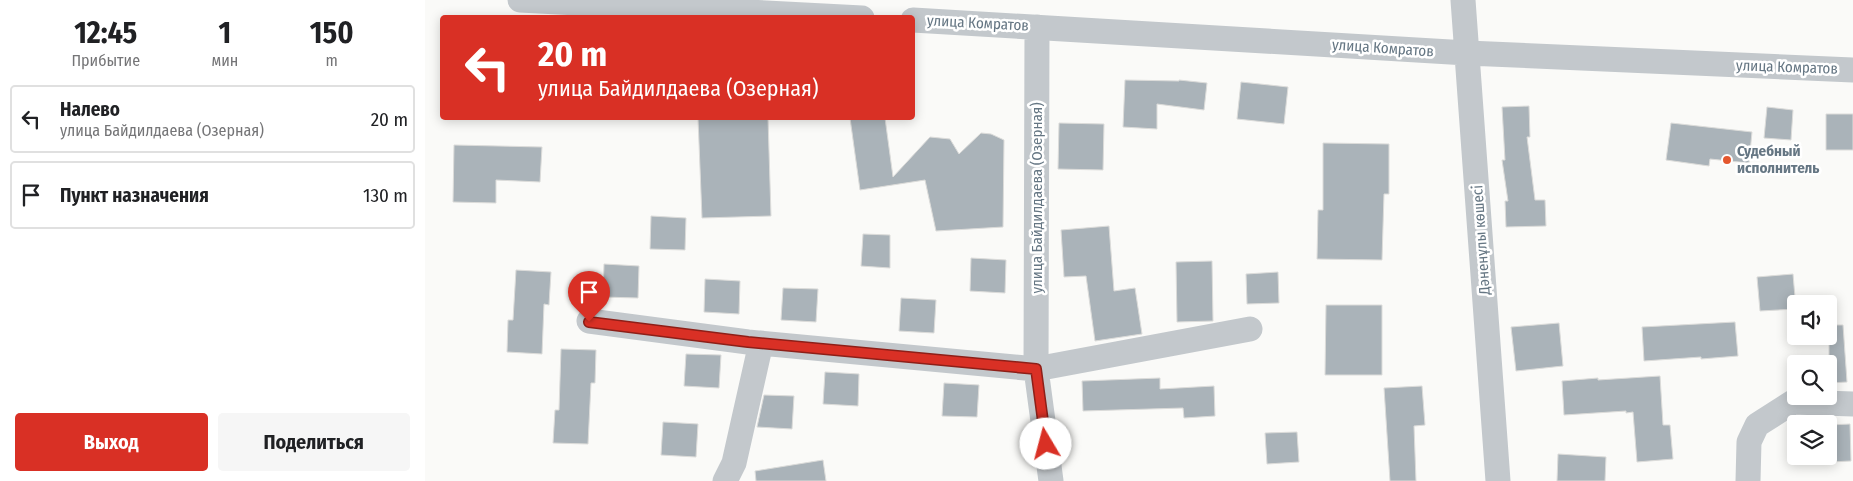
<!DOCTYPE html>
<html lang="ru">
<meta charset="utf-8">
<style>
:root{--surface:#fff;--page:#f6f6f6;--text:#202124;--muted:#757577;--line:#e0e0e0;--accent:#d93025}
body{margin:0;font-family:"Fira Sans Condensed",sans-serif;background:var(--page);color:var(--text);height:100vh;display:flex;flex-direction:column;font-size:19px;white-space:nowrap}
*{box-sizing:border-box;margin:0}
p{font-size:16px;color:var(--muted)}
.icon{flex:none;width:28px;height:28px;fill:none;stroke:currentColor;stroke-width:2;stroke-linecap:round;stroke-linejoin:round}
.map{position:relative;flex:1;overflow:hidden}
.panel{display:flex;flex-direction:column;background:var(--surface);width:425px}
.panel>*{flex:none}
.banner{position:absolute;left:15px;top:15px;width:475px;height:105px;border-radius:5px;box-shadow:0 2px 12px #0003;background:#d93025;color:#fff;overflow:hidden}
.buttons{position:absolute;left:1362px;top:295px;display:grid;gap:10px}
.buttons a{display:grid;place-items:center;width:50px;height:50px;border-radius:5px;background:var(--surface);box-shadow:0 2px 12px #0003;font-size:25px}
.pin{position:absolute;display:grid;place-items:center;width:42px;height:42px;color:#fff;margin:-51px -21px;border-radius:50% 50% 50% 0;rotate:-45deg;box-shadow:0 0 5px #0007}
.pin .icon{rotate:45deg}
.me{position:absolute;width:55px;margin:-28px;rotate:352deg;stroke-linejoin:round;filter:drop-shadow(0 0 4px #0008)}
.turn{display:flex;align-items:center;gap:18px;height:105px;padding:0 15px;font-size:22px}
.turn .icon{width:65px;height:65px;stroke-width:2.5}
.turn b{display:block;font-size:35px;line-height:42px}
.eta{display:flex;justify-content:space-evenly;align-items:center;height:85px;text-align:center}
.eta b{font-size:30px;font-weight:700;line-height:35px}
.action{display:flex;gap:10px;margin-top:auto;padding:10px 15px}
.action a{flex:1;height:58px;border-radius:5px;background:var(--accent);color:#fff;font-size:20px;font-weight:700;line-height:58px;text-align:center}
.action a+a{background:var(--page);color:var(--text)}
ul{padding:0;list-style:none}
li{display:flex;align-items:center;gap:15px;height:68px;margin:0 10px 8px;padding:0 5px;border:2px solid var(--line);border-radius:5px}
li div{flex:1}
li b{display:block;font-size:19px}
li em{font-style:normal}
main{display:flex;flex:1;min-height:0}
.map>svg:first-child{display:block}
.building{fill:#aab3b9;stroke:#dcdcda}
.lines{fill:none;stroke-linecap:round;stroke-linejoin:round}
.minor{stroke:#c3c8cc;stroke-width:25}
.route-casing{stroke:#8d1f18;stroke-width:12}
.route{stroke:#d93025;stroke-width:9}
.poi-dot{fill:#e4572e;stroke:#fff;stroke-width:2}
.labels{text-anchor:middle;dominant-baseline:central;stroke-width:5;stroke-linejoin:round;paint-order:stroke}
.street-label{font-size:15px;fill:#657683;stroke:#fff}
.poi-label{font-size:15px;font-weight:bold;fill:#657683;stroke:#fff;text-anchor:start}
</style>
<main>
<section class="panel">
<div class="eta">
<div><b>12:45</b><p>Прибытие</p></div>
<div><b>1</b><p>мин</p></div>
<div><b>150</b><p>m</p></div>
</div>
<ul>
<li><svg class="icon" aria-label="left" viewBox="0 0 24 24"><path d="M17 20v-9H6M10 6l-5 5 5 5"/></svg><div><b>Налево</b><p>улица Байдилдаева (Озерная)</p></div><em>20 m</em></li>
<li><svg class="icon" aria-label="arrive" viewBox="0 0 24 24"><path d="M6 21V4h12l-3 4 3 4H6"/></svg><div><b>Пункт назначения</b></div><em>130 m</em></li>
</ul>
<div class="action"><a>Выход</a><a>Поделиться</a></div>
</section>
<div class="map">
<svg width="1428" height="481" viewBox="0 0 1428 481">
<rect width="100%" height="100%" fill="#fafaf8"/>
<path class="building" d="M 700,80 L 754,81 L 754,80 L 782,83 L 779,110 L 732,104 L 732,129 L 698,127 Z
M 816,82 L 863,87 L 859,124 L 812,119 Z
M 1104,106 L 1105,137 L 1102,137 L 1110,200 L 1120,200 L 1121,226 L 1081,227 L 1080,201 L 1083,201 L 1077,160 L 1080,160 L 1077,107 Z
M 1342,107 L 1368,110 L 1366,140 L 1339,138 Z
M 1401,114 L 1428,114 L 1428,150 L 1401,150 Z
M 273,118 L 343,118 L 346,216 L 277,218 Z
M 425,118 L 460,118 L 468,177 L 505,137 L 525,139 L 534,154 L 556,133 L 566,134 L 579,140 L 578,227 L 511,231 L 500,180 L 435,190 Z
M 634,123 L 679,124 L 678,170 L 633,169 Z
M 1246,123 L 1327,132 L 1324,163 L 1285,159 L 1284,166 L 1241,160 Z
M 898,143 L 964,144 L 964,194 L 959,194 L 957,260 L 892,259 L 893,210 L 898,210 Z
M 29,145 L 117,147 L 115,182 L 71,180 L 71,203 L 28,202 Z
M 226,216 L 261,218 L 260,250 L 225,249 Z
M 684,226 L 689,291 L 710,288 L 717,334 L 670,341 L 661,276 L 639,277 L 636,230 Z
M 438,234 L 465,235 L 465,268 L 436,266 Z
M 546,258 L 581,260 L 580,293 L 545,291 Z
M 787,261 L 788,321 L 752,322 L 751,262 Z
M 179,264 L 214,266 L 213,298 L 178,297 Z
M 91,270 L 126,272 L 124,305 L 119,304 L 117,354 L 82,352 L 83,320 L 88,320 Z
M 853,272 L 854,303 L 822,304 L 821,274 Z
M 1368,274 L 1371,309 L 1335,311 L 1332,277 Z
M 280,279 L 315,281 L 314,314 L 279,312 Z
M 358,288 L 393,289 L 391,322 L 356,320 Z
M 476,298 L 511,300 L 509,333 L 474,331 Z
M 901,305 L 957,305 L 957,375 L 900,375 Z
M 1310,322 L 1313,356 L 1276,359 L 1276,357 L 1219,361 L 1217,327 Z
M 1134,323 L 1138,366 L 1091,371 L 1086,327 Z
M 1404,325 L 1418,325 L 1422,382 L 1404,383 Z
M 136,349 L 171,350 L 170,383 L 166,383 L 163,444 L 128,443 L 130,410 L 134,410 Z
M 261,354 L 296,355 L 294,388 L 259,386 Z
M 400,372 L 434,374 L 433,406 L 398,404 Z
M 1235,376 L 1238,425 L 1245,425 L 1248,459 L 1212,462 L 1208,412 L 1201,413 L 1201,411 L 1139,415 L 1137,381 L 1173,378 L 1173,380 Z
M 735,378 L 735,389 L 789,386 L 790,416 L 759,418 L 758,408 L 658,411 L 657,381 Z
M 519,383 L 554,385 L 552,417 L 517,416 Z
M 997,386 L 1000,425 L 989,426 L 991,481 L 965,481 L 959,388 Z
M 339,395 L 369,396 L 367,429 L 332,427 Z
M 238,422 L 273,424 L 271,457 L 236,455 Z
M 1425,424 L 1426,461 L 1404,462 L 1404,425 Z
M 872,432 L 874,462 L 842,464 L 840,433 Z
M 1133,454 L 1181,457 L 1180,481 L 1132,481 Z
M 398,460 L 401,481 L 331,481 L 330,471 Z"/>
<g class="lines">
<path class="minor" d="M 95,0 L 437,18
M 1038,0 L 1073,481
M 488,20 L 1042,53 L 1428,70
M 612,27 L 611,369 L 626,481
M 164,321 L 323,342 L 611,369 L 825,329
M 300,481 L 309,463 L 336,343
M 1323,481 L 1324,442 L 1332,425 L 1368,402 L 1428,404"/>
</g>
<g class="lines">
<g class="route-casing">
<path id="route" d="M 164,322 L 323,342 L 611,369 L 621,444"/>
</g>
<use href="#route" class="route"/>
</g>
<circle class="poi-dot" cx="1302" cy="160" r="5"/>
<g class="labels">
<g class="street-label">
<text transform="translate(553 23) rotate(3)">улица Комратов</text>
<text transform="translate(958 48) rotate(4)">улица Комратов</text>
<text transform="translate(1362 67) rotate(2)">улица Комратов</text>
<text transform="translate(612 198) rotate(-90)">улица Байдилдаева (Озерная)</text>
<text transform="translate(1056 240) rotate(-94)">Дәненұлы көшесі</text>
</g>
<g class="poi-label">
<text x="1312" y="151">Судебный<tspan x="1312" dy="17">исполнитель</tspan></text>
</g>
</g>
</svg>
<div class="buttons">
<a><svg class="icon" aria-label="sound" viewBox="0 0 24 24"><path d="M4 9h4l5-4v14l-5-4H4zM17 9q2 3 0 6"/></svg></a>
<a><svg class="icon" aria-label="search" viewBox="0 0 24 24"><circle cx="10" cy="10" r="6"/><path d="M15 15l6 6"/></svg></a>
<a><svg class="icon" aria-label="layers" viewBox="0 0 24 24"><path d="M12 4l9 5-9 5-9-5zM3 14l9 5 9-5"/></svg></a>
</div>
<div class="pin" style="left:164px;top:322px;background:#d93025"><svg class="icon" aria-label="arrive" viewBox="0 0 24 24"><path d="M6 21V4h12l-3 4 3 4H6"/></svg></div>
<svg class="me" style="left:621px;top:444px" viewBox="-20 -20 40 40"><circle r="19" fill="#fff"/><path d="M0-13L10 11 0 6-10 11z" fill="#d93025"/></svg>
<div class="banner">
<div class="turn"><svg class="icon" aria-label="left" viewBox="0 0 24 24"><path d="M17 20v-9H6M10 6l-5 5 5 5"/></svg><div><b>20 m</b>улица Байдилдаева (Озерная)</div></div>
</div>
</div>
</main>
